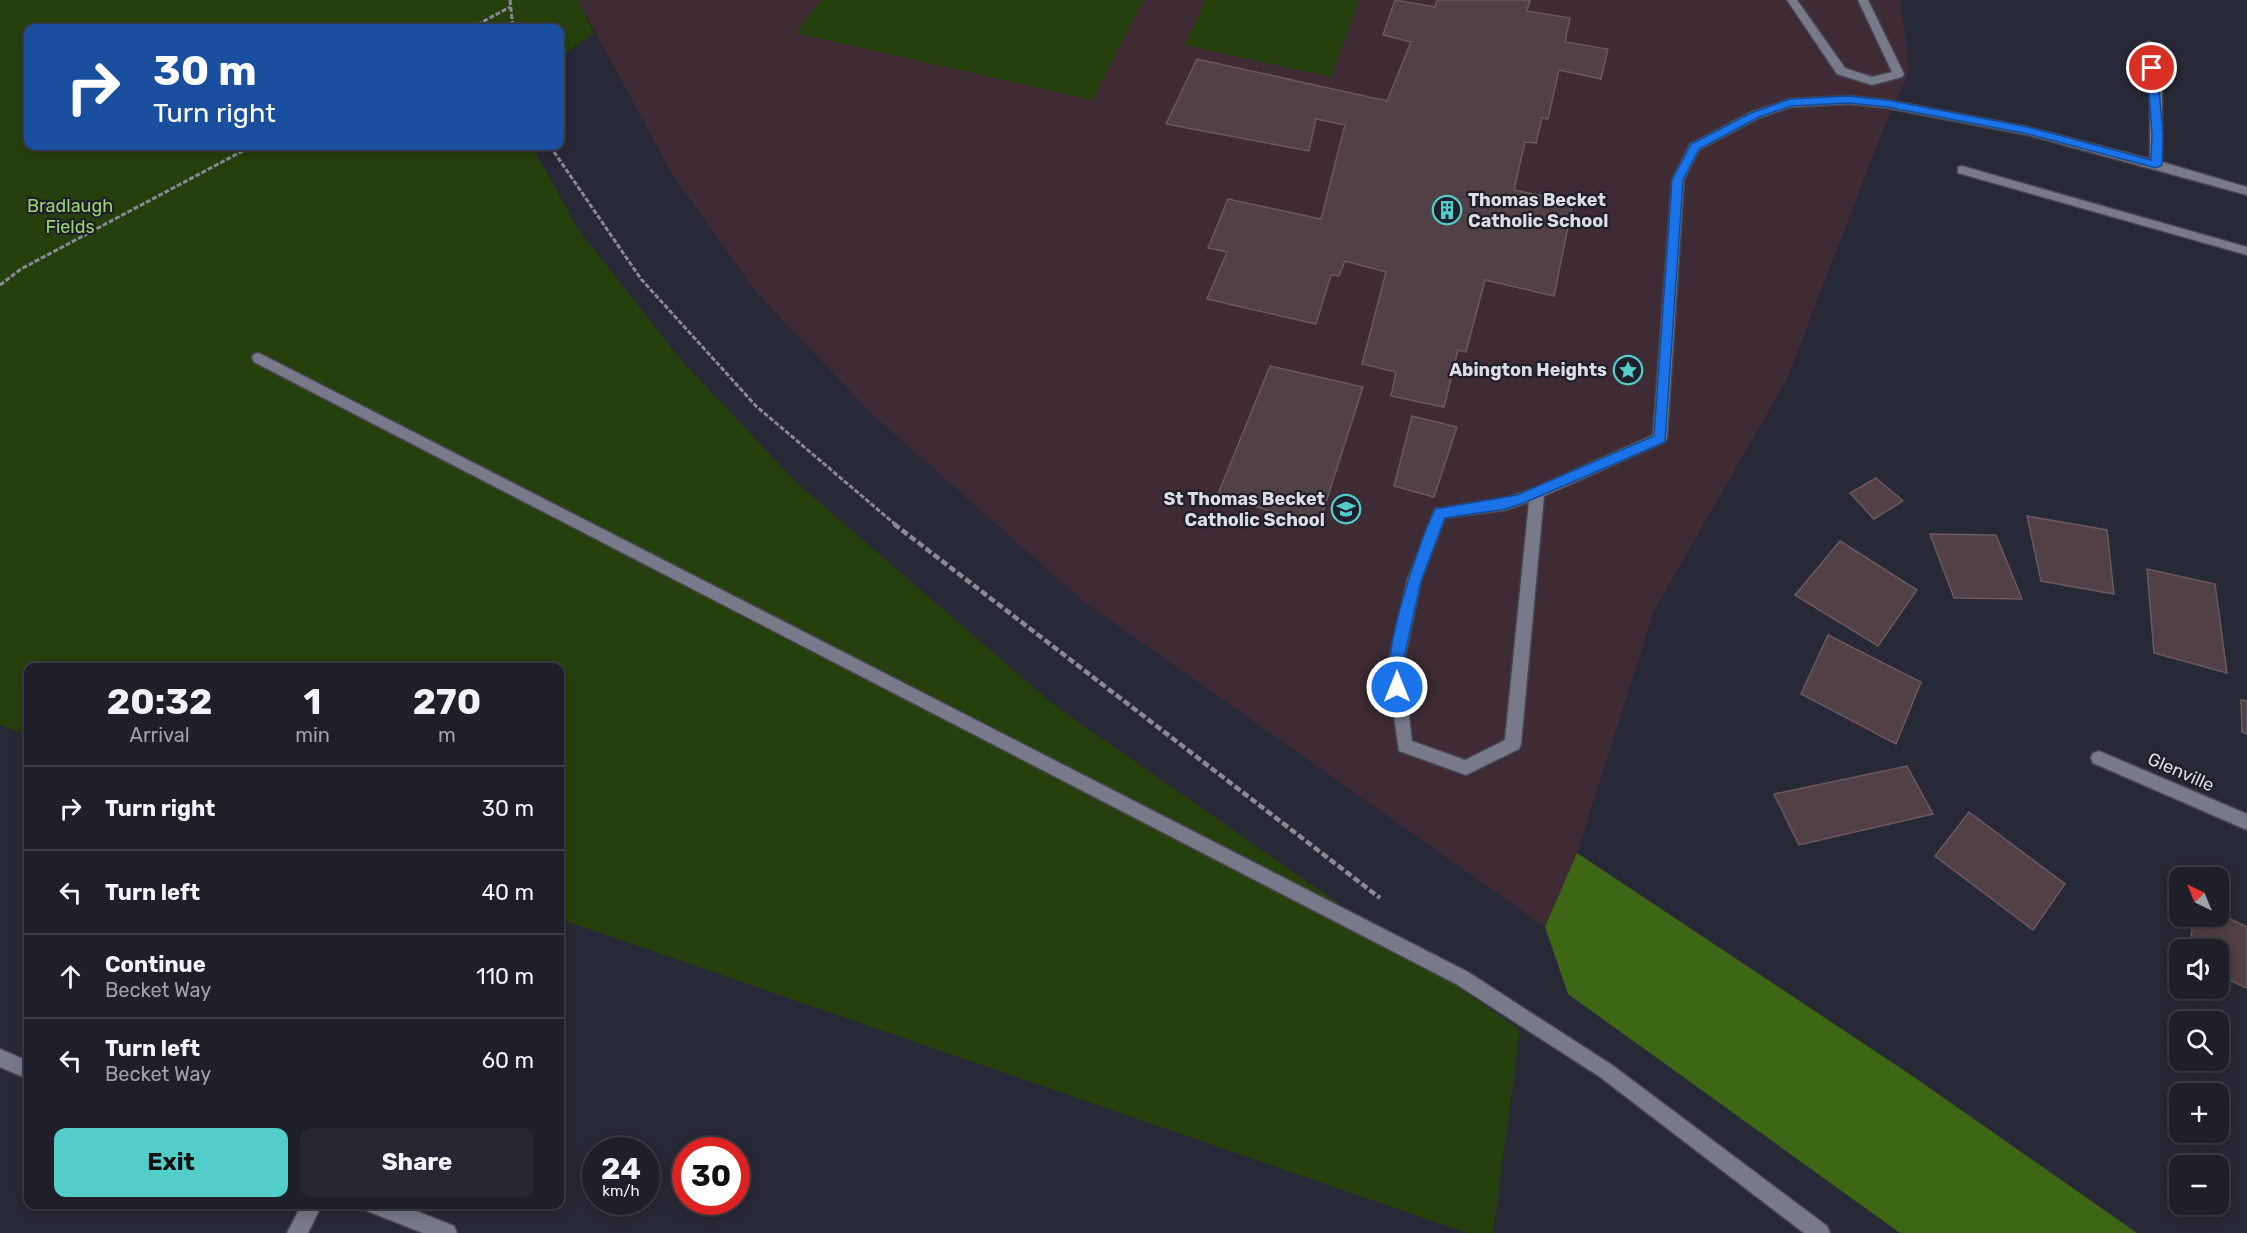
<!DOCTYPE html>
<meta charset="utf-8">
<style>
:root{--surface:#1e1f28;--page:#262730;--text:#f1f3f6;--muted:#a1a2a8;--line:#3c3d45;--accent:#53cdc9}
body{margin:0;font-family:Rubik,sans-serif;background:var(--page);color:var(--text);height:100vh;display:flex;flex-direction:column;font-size:22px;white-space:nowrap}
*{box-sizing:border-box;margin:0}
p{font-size:20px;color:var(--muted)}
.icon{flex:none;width:33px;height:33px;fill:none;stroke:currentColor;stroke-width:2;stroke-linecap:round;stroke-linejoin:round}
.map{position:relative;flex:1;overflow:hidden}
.panel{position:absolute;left:24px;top:663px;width:540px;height:546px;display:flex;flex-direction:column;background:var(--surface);border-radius:12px;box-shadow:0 3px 15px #0003,0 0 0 2px var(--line)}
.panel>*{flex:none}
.guide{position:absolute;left:24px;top:24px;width:540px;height:126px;border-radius:12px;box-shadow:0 3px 15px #0003,0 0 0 2px var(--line);background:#1a4fa0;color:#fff;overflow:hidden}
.needle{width:39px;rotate:317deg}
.fabs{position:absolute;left:2169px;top:867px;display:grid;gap:12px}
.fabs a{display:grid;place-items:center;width:60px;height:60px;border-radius:12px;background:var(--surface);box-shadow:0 3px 15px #0003,0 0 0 2px var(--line);font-size:30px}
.speed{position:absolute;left:582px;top:1137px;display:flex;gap:12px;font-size:30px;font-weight:700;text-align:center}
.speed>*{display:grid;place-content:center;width:78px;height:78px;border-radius:50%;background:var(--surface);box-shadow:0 3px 15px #0003,0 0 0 2px var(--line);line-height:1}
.speed small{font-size:15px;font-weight:400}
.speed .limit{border:9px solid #d22;background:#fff;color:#111}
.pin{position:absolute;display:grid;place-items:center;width:51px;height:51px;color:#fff;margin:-26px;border:3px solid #fff;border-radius:50%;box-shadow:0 2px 6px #0007}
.me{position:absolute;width:66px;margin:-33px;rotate:0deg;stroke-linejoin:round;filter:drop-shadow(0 0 4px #0008)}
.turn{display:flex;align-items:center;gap:21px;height:126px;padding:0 30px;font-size:27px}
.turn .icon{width:78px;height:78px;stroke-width:2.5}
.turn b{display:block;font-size:42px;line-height:51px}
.eta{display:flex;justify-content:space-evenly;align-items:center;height:102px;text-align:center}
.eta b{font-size:36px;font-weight:700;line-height:42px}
.button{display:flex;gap:12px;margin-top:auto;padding:12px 30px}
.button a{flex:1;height:69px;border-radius:12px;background:var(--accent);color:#111;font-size:24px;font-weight:700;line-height:69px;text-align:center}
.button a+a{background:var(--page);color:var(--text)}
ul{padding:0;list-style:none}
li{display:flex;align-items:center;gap:18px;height:84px;padding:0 30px;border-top:2px solid var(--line)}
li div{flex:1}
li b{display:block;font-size:22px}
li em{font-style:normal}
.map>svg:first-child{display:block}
.education{fill:#3e2b33}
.green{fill:#26400d}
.forest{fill:#3e6715}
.building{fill:#514045;stroke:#6b595e;stroke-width:1.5}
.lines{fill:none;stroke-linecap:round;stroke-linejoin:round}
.lane-casing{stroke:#464651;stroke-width:3}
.street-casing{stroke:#464651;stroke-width:3}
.path-far1{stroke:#8a8a95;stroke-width:3;stroke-dasharray:5 2;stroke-linecap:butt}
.path{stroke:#8a8a95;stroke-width:4.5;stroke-dasharray:7 3;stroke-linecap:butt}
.lane{fill:#787989;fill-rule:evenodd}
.street{fill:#787989;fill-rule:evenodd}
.route{fill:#1a73e8;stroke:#114b97;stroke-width:1.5}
.labels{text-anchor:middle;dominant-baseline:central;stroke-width:4.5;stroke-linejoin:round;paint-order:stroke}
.poi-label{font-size:18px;font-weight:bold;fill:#dddde6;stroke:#1f1f2c;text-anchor:end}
.park-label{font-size:18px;fill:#9ad46c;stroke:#1f1f2c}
.street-label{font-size:18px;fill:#dddde6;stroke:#1f1f2c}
</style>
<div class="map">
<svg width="2247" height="1233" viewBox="0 0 2247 1233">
<rect width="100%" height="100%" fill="#282936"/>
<path class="education" d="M 578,0 L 1901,0 L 1909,72 L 1883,130 L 1787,379 L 1654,611 L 1577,853 L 1545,927 L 1083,601 L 874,416 L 756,292 L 672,174 Z"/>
<path class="green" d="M 0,0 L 578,0 L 594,33 L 560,57 L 560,28 L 28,28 L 28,146 L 532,146 L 578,229 L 681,360 L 798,484 L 1054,705 L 1520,1030 L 1493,1233 L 1467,1233 L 560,919 L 560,668 L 28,668 L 28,735 L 0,725 Z
M 821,0 L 1144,0 L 1092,100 L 796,33 Z
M 1206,0 L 1359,0 L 1331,77 L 1184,45 Z"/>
<path class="forest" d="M 1577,853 L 1911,1075 L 2137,1233 L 1900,1233 L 1568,994 L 1545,927 Z"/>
<path class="building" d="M 1395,0 L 1435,7 L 1437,0 L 1530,0 L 1527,11 L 1570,18 L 1565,42 L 1608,49 L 1601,79 L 1559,70 L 1548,119 L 1542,118 L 1536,143 L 1525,142 L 1514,190 L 1573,202 L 1554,296 L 1485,280 L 1466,352 L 1458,350 L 1444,407 L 1391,396 L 1396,372 L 1362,364 L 1386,272 L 1345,261 L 1339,276 L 1331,275 L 1316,324 L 1207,299 L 1227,252 L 1208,248 L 1228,199 L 1321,219 L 1345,125 L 1316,119 L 1309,151 L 1166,124 L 1197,59 L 1387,101 L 1411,42 L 1383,35 Z
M 1270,366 L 1363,387 L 1318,527 L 1218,494 Z
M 1412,416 L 1457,427 L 1434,497 L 1394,486 Z
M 1876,478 L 1903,501 L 1874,519 L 1850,493 Z
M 2027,516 L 2107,530 L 2114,594 L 2041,581 Z
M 1930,534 L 1996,535 L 2022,599 L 1954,598 Z
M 1840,541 L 1917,590 L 1878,646 L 1795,595 Z
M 2147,569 L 2215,584 L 2227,673 L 2154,653 Z
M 1828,635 L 1921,682 L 1896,744 L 1801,694 Z
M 2241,700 L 2247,701 L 2247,734 L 2242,732 Z
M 1907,766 L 1933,814 L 1799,845 L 1774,794 Z
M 1969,812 L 2065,884 L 2033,930 L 1935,856 Z
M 2218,913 L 2247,927 L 2247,988 L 2218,975 L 2218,950 L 2189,950 L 2194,916 L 2218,916 Z"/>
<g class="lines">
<g class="lane-casing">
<path id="lane" d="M 1962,166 L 2247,247 L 2247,255 L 1958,173 L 1958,167 Z
M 259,353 L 1468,972 L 1612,1065 L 1827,1226 L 1830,1233 L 1804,1233 L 1600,1077 L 1456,984 L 254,362 L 252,358 L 254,354 Z"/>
</g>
<g class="street-casing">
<path id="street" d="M 1787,0 L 1797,0 L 1845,68 L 1872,77 L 1892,72 L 1858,0 L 1868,0 L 1904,74 L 1902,77 L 1872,85 L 1837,74 Z
M 2149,41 L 2154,44 L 2162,91 L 2162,162 L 2247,187 L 2247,195 L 2028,135 L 1887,108 L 1849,104 L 1791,107 L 1759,118 L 1699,150 L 1684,180 L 1667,438 L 1665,442 L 1544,496 L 1521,744 L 1519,749 L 1466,775 L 1399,751 L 1387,667 L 1407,581 L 1435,509 L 1506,498 L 1532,489 L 1653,435 L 1672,180 L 1690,144 L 1751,112 L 1790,99 L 1849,96 L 1887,100 L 2028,127 L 2150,159 L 2150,91 L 2144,44 ZM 1529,502 L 1505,740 L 1465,760 L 1412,741 L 1403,667 L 1421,581 L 1445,518 L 1506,510 Z
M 2099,751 L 2247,814 L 2247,830 L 2093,763 L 2091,758 L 2093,753 Z
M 0,1049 L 28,1061 L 28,1079 L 0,1067 Z
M 302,1204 L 322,1204 L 308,1233 L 287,1233 Z
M 365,1204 L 399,1204 L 454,1226 L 457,1233 L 423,1233 L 367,1211 Z"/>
</g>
<path class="path-far1" d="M 510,0 L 513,28
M 471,28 L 510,7
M 550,146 L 641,279 L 756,406 L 896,525
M 0,285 L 21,269 L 252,146"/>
<path class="path" d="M 894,524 L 1380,898"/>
<use href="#lane" class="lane"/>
<use href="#street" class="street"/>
</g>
<path class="route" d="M 2152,64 L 2157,68 L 2163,134 L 2162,165 L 2156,168 L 2028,134 L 1887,107 L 1849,103 L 1791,106 L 1759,117 L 1699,149 L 1683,180 L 1665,442 L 1526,502 L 1506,509 L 1445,518 L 1421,581 L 1402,667 L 1404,687 L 1402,691 L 1397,693 L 1392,691 C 1378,660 1419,542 1435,509 L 1517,495 L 1654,436 L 1672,180 L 1691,144 L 1751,113 L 1790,99 L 1849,96 L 1887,100 L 2028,127 L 2151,160 L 2152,134 L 2147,68 Z"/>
<defs>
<g id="building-ring" transform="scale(1.5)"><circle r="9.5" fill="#1f1f2c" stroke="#53cdc9" stroke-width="1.5"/><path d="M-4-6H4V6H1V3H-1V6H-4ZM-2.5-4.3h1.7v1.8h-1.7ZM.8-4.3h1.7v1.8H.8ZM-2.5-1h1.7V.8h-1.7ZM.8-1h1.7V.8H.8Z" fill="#53cdc9"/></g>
<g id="sight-ring" transform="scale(1.5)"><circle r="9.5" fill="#1f1f2c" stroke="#53cdc9" stroke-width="1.5"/><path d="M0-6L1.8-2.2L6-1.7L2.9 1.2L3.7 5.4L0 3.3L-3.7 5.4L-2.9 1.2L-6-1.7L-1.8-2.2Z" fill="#53cdc9"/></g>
<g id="school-ring" transform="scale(1.5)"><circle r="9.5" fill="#1f1f2c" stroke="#53cdc9" stroke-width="1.5"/><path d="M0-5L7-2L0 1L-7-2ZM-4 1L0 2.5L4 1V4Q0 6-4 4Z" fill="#53cdc9"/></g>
</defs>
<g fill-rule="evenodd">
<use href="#building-ring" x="1447" y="210"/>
<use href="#sight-ring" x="1628" y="370"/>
<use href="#school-ring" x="1346" y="509"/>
</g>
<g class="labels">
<g class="poi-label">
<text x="1468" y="200" text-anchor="start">Thomas Becket<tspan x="1468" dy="21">Catholic School</tspan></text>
<text x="1607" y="370">Abington Heights</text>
<text x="1325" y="499">St Thomas Becket<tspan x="1325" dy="21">Catholic School</tspan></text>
</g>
<g class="park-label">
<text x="70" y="206">Bradlaugh<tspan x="70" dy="21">Fields</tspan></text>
</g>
<g class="street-label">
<text transform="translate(2181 772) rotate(24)">Glenville</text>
</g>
</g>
</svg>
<div class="fabs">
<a><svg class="needle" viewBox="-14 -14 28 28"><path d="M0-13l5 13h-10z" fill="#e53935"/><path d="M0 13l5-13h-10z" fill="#a1a2a8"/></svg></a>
<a><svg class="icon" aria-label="sound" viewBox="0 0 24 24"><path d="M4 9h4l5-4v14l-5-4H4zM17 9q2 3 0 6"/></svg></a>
<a><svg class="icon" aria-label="search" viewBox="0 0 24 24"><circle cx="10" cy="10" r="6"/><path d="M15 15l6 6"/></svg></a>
<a>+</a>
<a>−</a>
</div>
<div class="speed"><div>24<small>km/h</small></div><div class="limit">30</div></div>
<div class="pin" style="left:2152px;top:68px;background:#d93025"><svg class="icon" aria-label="arrive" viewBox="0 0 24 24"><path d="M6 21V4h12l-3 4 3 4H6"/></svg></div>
<svg class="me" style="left:1397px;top:687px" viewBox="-20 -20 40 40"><circle r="17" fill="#1a73e8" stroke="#fff" stroke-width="3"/><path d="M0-11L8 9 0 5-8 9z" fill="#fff"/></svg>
<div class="guide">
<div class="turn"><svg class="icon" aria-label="right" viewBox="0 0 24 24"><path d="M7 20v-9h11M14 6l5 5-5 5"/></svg><div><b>30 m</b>Turn right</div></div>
</div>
<section class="panel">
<div class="eta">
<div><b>20:32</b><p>Arrival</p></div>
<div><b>1</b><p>min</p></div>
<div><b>270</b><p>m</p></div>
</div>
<ul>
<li><svg class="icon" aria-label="right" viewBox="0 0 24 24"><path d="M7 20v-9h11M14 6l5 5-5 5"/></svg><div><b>Turn right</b></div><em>30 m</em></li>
<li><svg class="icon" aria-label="left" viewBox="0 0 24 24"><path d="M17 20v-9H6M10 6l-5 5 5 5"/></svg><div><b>Turn left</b></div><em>40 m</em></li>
<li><svg class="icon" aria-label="ahead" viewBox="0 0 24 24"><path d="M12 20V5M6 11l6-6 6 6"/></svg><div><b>Continue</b><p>Becket Way</p></div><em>110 m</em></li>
<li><svg class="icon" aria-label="left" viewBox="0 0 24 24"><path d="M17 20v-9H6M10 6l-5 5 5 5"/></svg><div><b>Turn left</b><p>Becket Way</p></div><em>60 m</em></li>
</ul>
<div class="button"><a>Exit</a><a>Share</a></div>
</section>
</div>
